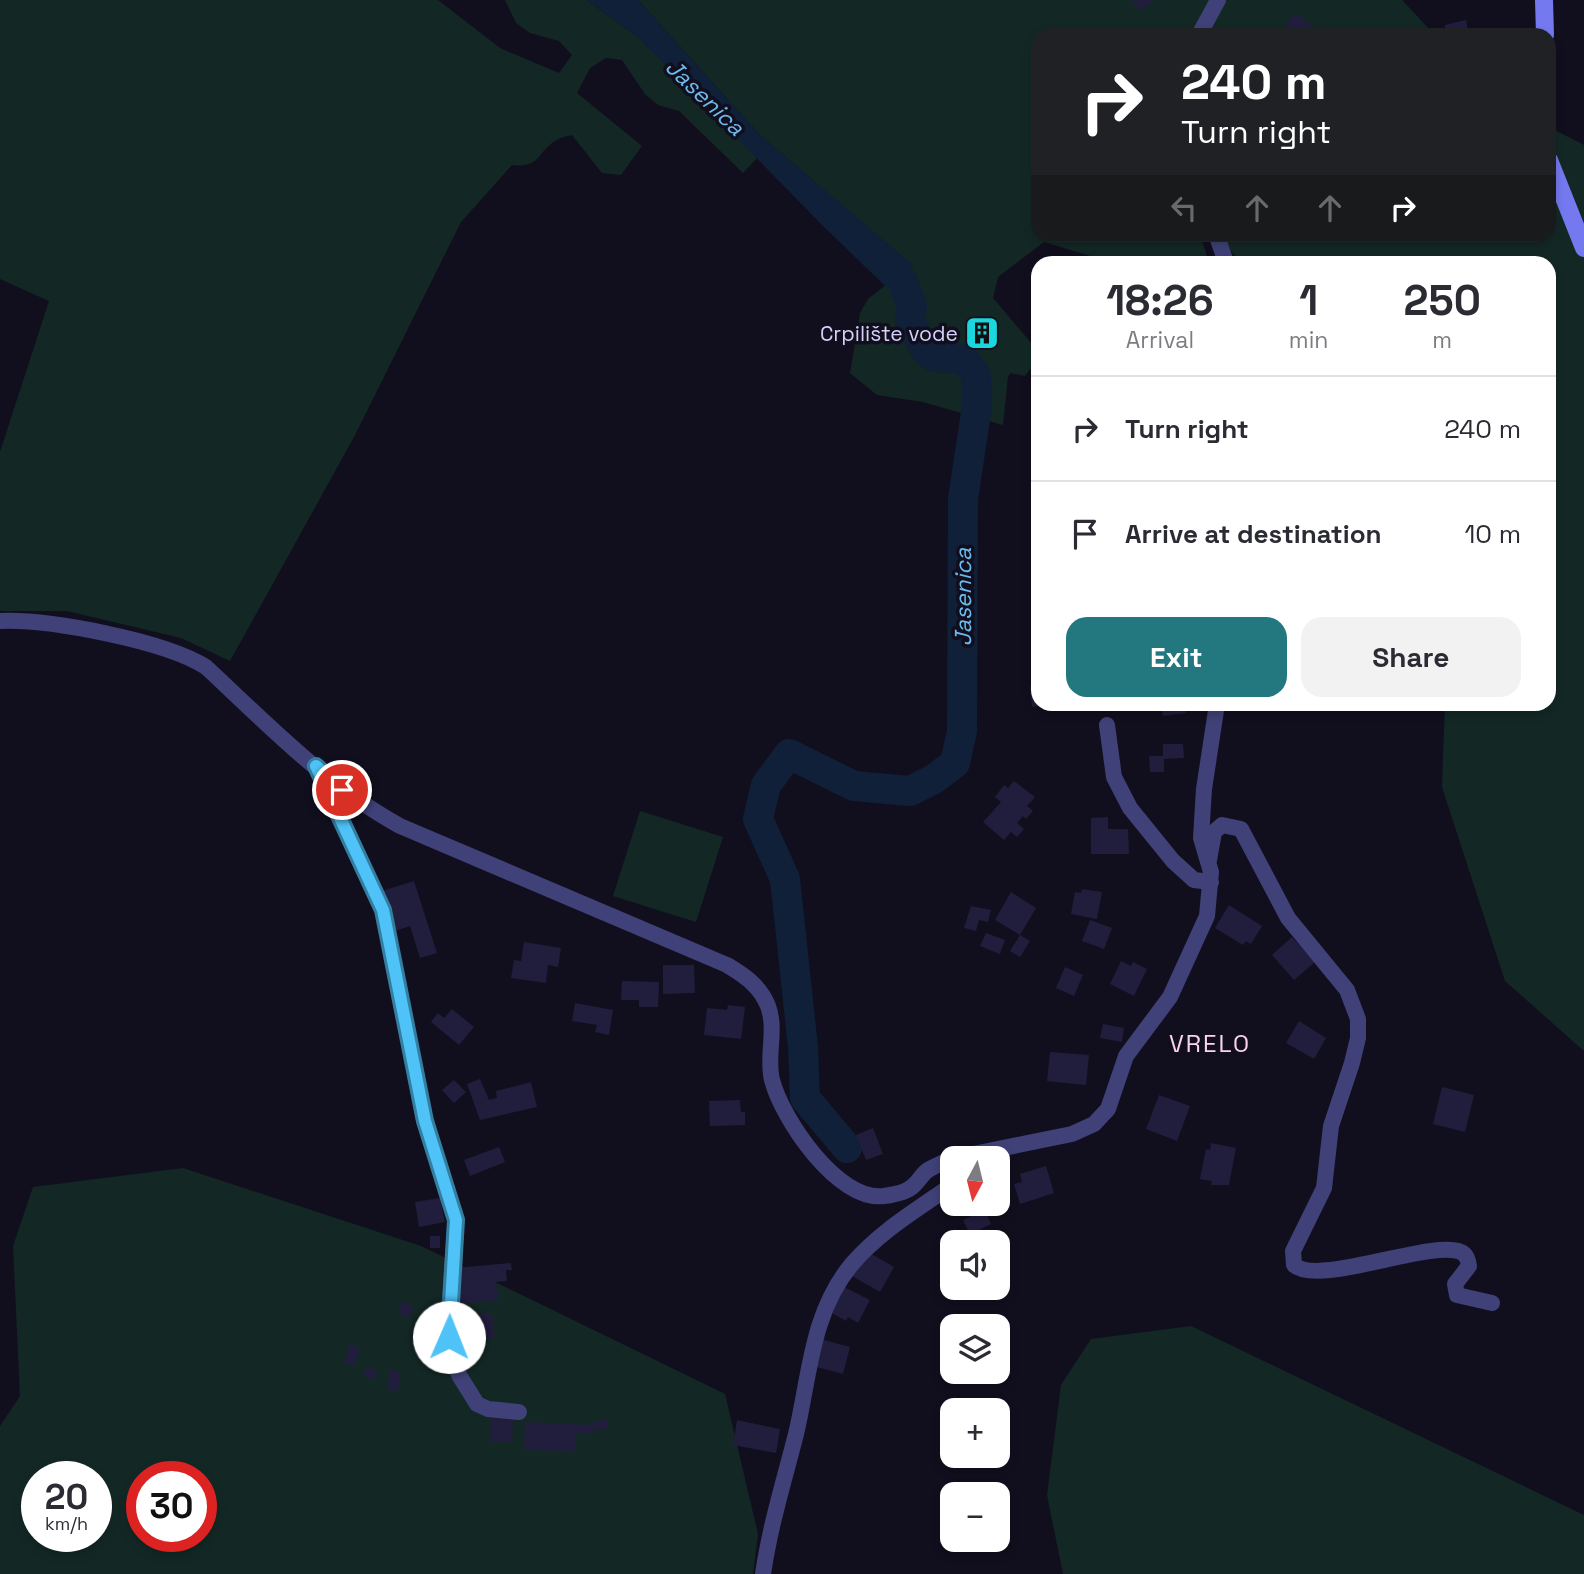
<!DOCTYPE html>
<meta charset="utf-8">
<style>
:root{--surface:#fff;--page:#f2f2f3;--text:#2b2b33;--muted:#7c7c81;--line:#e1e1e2;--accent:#23787f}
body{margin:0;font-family:"Space Grotesk",sans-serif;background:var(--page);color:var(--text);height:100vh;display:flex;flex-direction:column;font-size:26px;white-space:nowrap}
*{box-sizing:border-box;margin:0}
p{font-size:23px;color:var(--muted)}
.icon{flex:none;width:38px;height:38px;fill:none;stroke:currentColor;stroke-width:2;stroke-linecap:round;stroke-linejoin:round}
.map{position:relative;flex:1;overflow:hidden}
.drawer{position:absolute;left:1031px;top:256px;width:525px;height:455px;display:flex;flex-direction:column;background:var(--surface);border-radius:21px;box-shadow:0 4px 10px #0003}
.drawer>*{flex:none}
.top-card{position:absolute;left:1031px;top:28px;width:525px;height:214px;border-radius:21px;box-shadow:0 4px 10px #0003;background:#202124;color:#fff;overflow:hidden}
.needle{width:46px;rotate:187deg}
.buttons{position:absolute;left:940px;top:1146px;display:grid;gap:14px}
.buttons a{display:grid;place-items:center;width:70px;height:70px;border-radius:14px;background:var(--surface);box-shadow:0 4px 10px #0003;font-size:35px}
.speed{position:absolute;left:21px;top:1461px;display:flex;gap:14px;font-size:35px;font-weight:700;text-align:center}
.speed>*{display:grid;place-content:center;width:91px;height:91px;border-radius:50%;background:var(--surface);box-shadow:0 4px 10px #0003;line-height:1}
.speed small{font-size:18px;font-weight:400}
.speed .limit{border:10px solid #d22;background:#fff;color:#111}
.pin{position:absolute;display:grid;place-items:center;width:60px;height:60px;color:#fff;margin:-30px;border:4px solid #fff;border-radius:50%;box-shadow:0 2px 7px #0007}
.me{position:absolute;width:77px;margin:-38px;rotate:1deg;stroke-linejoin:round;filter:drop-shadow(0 0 5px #0008)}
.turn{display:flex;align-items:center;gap:24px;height:147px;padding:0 35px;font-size:32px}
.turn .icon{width:91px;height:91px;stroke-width:2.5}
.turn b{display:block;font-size:49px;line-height:60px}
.lanes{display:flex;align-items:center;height:66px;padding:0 35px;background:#0003;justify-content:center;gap:35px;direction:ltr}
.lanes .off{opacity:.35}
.eta{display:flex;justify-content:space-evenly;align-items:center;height:119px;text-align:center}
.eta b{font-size:42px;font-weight:700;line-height:49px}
.cta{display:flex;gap:14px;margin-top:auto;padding:14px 35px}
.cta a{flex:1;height:80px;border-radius:21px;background:var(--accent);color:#fff;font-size:28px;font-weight:700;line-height:80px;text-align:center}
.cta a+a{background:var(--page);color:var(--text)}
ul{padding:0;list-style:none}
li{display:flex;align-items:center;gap:21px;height:105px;padding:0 35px;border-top:2px solid var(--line)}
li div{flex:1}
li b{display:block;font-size:26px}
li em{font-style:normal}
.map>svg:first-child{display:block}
.green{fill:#132825;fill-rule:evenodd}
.water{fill:#0f2038}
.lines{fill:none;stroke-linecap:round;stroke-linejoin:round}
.river{stroke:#0f2038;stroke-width:30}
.building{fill:#211d3d}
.street{stroke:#3f4178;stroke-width:16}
.secondary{stroke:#7479ef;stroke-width:18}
.route-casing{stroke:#337fa1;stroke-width:18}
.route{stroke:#4fc3f7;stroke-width:12}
.labels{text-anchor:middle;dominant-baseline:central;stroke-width:7;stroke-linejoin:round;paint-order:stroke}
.poi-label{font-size:21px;fill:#d4d2fa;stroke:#110f1e;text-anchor:end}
.water-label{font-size:23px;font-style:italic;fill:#6cbaee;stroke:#110f1e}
.quarter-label{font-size:24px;letter-spacing:2px;fill:#fad3ef;stroke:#110f1e}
</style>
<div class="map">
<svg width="1584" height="1574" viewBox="0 0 1584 1574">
<rect width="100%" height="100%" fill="#110f1e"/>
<path class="green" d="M 0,0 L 438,0 L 500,48 L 559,73 L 572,55 L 559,41 L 530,33 L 516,23 L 505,0 L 587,0 L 639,38 L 758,157 L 743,173 L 679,111 L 658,105 L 645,94 L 622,60 L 606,58 L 590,68 L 577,93 L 642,146 L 621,175 L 602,173 L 572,135 C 567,136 559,138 555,141 C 536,153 541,168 512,165 L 461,222 L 354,437 L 230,661 L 181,638 L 67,611 L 0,611 L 0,452 L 49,301 L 0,279 Z
M 638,0 L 1402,0 L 1435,35 L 1038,35 L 1038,234 L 1200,235 L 1209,262 L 1110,262 L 1044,242 L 998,277 L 993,298 L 1038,351 L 1038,359 L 1025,376 L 1011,373 L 1008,376 L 1003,425 L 923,402 L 877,395 L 850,373 L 860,313 L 868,299 L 912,265 L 760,135 Z
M 1549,127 L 1584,145 L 1584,1051 L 1505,981 L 1442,787 L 1445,704 L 1549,704 L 1549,262 L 1240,262 L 1223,241 L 1210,235 L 1549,234 Z
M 640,811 L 723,837 L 696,922 L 613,896 Z
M 183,1168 L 421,1246 L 725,1394 L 758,1534 L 753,1574 L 0,1574 L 0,1426 L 20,1396 L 13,1246 L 33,1187 ZM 37,1477 L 96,1477 L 96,1536 L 37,1536 ZM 142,1477 L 201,1477 L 201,1536 L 142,1536 Z
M 1191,1326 L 1584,1515 L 1584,1574 L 1063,1574 L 1047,1495 L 1061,1385 L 1091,1339 Z"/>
<path class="water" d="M 587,0 L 638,0 L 760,135 L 913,265 L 885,286 L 822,225 L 639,38 Z"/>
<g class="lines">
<path class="river" d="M 847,1148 L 805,1098 L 803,1047 L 785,879 L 758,819 L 766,785 L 789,754 L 854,786 L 910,791 L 934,779 L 955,763 L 962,731 L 963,499 L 977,406 L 976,375 L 964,359 L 934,357 L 926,351 L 910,321 L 912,306 L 902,280 L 870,248"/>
</g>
<path class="building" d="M 1132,0 L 1155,0 L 1140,11 Z
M 1295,13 L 1319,31 L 1316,35 L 1279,35 Z
M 1466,20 L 1469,35 L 1428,35 L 1428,33 L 1445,29 L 1445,25 Z
M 981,315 L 1000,339 L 984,351 L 964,327 Z
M 1038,685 L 1038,704 L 1045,705 L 1032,707 L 1030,686 Z
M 1161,704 L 1185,704 L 1186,713 L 1163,716 Z
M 1163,744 L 1183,744 L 1184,758 L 1164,759 L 1164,772 L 1150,772 L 1149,756 L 1163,756 Z
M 1014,781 L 1035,797 L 1027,806 L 1033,811 L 1026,819 L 1023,816 L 1017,823 L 1024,829 L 1017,837 L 1011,832 L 1004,840 L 983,822 L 1001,802 L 995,797 L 1004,785 L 1008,788 Z
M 1108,817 L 1108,829 L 1128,829 L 1129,854 L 1091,854 L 1091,818 Z
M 414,881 L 437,953 L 420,958 L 410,926 L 395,931 L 382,891 Z
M 1082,889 L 1102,892 L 1097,919 L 1071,914 L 1075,892 L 1081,893 Z
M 1011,892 L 1036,908 L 1020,935 L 995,920 Z
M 1229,905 L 1262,926 L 1251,944 L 1246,941 L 1243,945 L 1215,928 Z
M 971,906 L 991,910 L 988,922 L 979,920 L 976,931 L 964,928 Z
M 1090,920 L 1112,928 L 1104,949 L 1082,941 Z
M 986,933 L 1005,940 L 1000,954 L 980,946 Z
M 1020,935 L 1030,941 L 1020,957 L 1010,951 Z
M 1292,937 L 1315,962 L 1294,980 L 1272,955 Z
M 524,942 L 561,948 L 558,967 L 548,965 L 546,983 L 511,978 L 514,960 L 521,961 Z
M 1121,961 L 1131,966 L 1133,962 L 1147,969 L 1134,996 L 1110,984 Z
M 663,965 L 694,965 L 695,993 L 663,994 Z
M 1065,967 L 1083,975 L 1074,996 L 1056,988 Z
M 622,981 L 659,982 L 658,1007 L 639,1007 L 639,1000 L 621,1000 Z
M 575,1003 L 613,1010 L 609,1035 L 595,1032 L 597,1025 L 572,1021 Z
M 728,1005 L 745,1007 L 741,1039 L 704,1035 L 707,1008 L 727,1010 Z
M 452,1009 L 474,1027 L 459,1045 L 431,1022 L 438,1013 L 444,1018 Z
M 1299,1021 L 1326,1038 L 1314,1059 L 1286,1043 Z
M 1103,1024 L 1124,1028 L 1122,1042 L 1100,1038 Z
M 1050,1052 L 1089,1055 L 1086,1085 L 1047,1081 Z
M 480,1079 L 489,1100 L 497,1098 L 496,1091 L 531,1082 L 537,1107 L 480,1120 L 467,1084 Z
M 454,1080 L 466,1092 L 454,1103 L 442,1090 Z
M 1442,1087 L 1474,1095 L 1465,1132 L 1433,1124 Z
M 1159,1095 L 1190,1106 L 1177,1141 L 1146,1129 Z
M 740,1100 L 741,1112 L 745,1112 L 745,1125 L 710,1126 L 709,1101 Z
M 873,1128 L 883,1154 L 866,1160 L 856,1135 Z
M 1211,1143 L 1236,1148 L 1229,1185 L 1211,1185 L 1212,1181 L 1200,1179 L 1206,1149 L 1210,1150 Z
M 499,1147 L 505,1162 L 470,1176 L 464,1160 Z
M 1046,1166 L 1054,1193 L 1020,1204 L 1014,1184 L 1022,1182 L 1020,1174 Z
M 440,1198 L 445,1222 L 419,1227 L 415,1202 Z
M 985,1210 L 991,1224 L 970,1234 L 963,1220 Z
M 430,1236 L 440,1236 L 440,1248 L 430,1248 Z
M 866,1251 L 894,1267 L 880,1292 L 852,1276 Z
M 511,1263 L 512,1270 L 506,1270 L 507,1281 L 496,1282 L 498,1300 L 460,1304 L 456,1268 Z
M 844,1287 L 870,1300 L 858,1323 L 848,1317 L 846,1321 L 830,1312 Z
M 402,1301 L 414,1307 L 410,1317 L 397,1312 Z
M 492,1313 L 495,1338 L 459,1341 L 459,1338 L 456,1339 L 454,1317 Z
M 820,1339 L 850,1347 L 843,1374 L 813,1366 Z
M 350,1344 L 360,1348 L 354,1366 L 344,1363 Z
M 367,1366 L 378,1372 L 374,1380 L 363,1374 Z
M 389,1370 L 400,1371 L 398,1391 L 388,1390 Z
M 491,1415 L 513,1416 L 512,1442 L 490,1442 Z
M 607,1420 L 607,1429 L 593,1429 L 593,1434 L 575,1433 L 575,1451 L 524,1450 L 525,1422 L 593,1425 L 593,1421 Z
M 737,1420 L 780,1429 L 776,1453 L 733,1445 Z"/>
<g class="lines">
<path class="street" d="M 1199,35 L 1218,0
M 1216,234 L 1226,262
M 0,621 C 50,619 165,641 206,667 C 267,724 327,786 400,826 L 727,965 C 744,975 760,986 768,1006 C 777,1030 766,1056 772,1080 C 782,1119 838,1202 884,1196 C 892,1195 907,1192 913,1186 C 919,1181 922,1174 928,1170 C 935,1166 944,1162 952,1159
M 1107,725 L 1114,777 L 1130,808 L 1173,861 L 1194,880 L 1211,882
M 319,773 L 383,910 L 424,1120 L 456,1220 L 448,1323 L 451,1351 L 459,1375 L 477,1404 L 488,1409 L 519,1412
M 1209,860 L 1214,832 L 1222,825 L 1241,829 L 1288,918 L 1347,990 L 1358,1019 L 1358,1038 L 1352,1063 L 1331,1126 L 1324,1188 L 1293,1251 L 1294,1265 C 1319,1287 1431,1239 1461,1252 C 1467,1255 1468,1260 1469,1266 L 1455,1284 L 1457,1295 L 1492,1303
M 954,1158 L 1072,1134 L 1094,1124 L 1108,1109 L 1126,1056 L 1170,997 L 1207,916 L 1211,872 L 1201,838 L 1204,789 L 1217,704
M 763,1574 C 770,1526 784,1481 796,1434 C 810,1375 811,1313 852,1264 C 879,1232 918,1209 952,1185"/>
<path class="secondary" d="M 1544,0 L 1545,35
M 1549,160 L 1584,248"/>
</g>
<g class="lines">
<g class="route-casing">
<path id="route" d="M 342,790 L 316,766 L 383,910 L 425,1121 L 456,1220 L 449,1337"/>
</g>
<use href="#route" class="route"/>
</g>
<defs>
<g id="building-square" transform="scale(1.75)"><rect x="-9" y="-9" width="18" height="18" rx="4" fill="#1ad7dd" stroke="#110f1e"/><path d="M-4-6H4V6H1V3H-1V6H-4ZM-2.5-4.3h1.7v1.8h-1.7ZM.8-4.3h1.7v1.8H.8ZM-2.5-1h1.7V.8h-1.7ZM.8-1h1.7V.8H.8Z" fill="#111"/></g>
</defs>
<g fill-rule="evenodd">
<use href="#building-square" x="982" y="333"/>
</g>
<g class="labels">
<g class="poi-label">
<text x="958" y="333">Crpilište vode</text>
</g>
<g class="water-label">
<text transform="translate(705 97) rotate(44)">Jasenica</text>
<text transform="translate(963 597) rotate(-90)">Jasenica</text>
</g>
<g class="quarter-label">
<text x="1210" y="1043">VRELO</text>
</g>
</g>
</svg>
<div class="buttons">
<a><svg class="needle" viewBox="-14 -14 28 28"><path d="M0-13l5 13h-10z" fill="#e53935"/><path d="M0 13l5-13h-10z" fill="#7c7c81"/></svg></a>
<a><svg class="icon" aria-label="sound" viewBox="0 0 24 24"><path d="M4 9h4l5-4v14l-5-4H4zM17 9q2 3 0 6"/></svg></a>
<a><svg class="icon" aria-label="layers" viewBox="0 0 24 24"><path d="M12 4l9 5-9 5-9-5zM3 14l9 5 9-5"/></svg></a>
<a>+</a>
<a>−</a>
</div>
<div class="speed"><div>20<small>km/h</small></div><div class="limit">30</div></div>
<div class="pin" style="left:342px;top:790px;background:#d93025"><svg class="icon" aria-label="arrive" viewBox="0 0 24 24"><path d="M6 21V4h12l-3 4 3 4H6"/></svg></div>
<svg class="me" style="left:449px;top:1337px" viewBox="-20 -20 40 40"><circle r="19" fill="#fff"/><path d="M0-13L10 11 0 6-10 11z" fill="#4fc3f7"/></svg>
<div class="top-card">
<div class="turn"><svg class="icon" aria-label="right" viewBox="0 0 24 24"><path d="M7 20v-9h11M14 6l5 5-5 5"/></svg><div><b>240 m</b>Turn right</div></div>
<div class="lanes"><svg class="icon off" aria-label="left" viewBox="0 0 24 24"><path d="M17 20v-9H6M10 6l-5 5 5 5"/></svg><svg class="icon off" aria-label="ahead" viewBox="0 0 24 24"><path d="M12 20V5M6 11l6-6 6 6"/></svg><svg class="icon off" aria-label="ahead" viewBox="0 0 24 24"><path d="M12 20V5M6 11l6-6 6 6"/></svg><svg class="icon" aria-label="right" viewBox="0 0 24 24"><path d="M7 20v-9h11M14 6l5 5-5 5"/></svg></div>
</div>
<section class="drawer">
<div class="eta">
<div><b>18:26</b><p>Arrival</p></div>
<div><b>1</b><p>min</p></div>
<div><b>250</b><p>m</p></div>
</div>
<ul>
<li><svg class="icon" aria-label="right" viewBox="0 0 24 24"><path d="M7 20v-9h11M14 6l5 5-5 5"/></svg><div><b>Turn right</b></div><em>240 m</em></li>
<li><svg class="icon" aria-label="arrive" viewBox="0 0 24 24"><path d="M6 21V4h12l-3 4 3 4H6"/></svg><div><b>Arrive at destination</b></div><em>10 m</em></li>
</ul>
<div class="cta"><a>Exit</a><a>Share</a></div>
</section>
</div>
